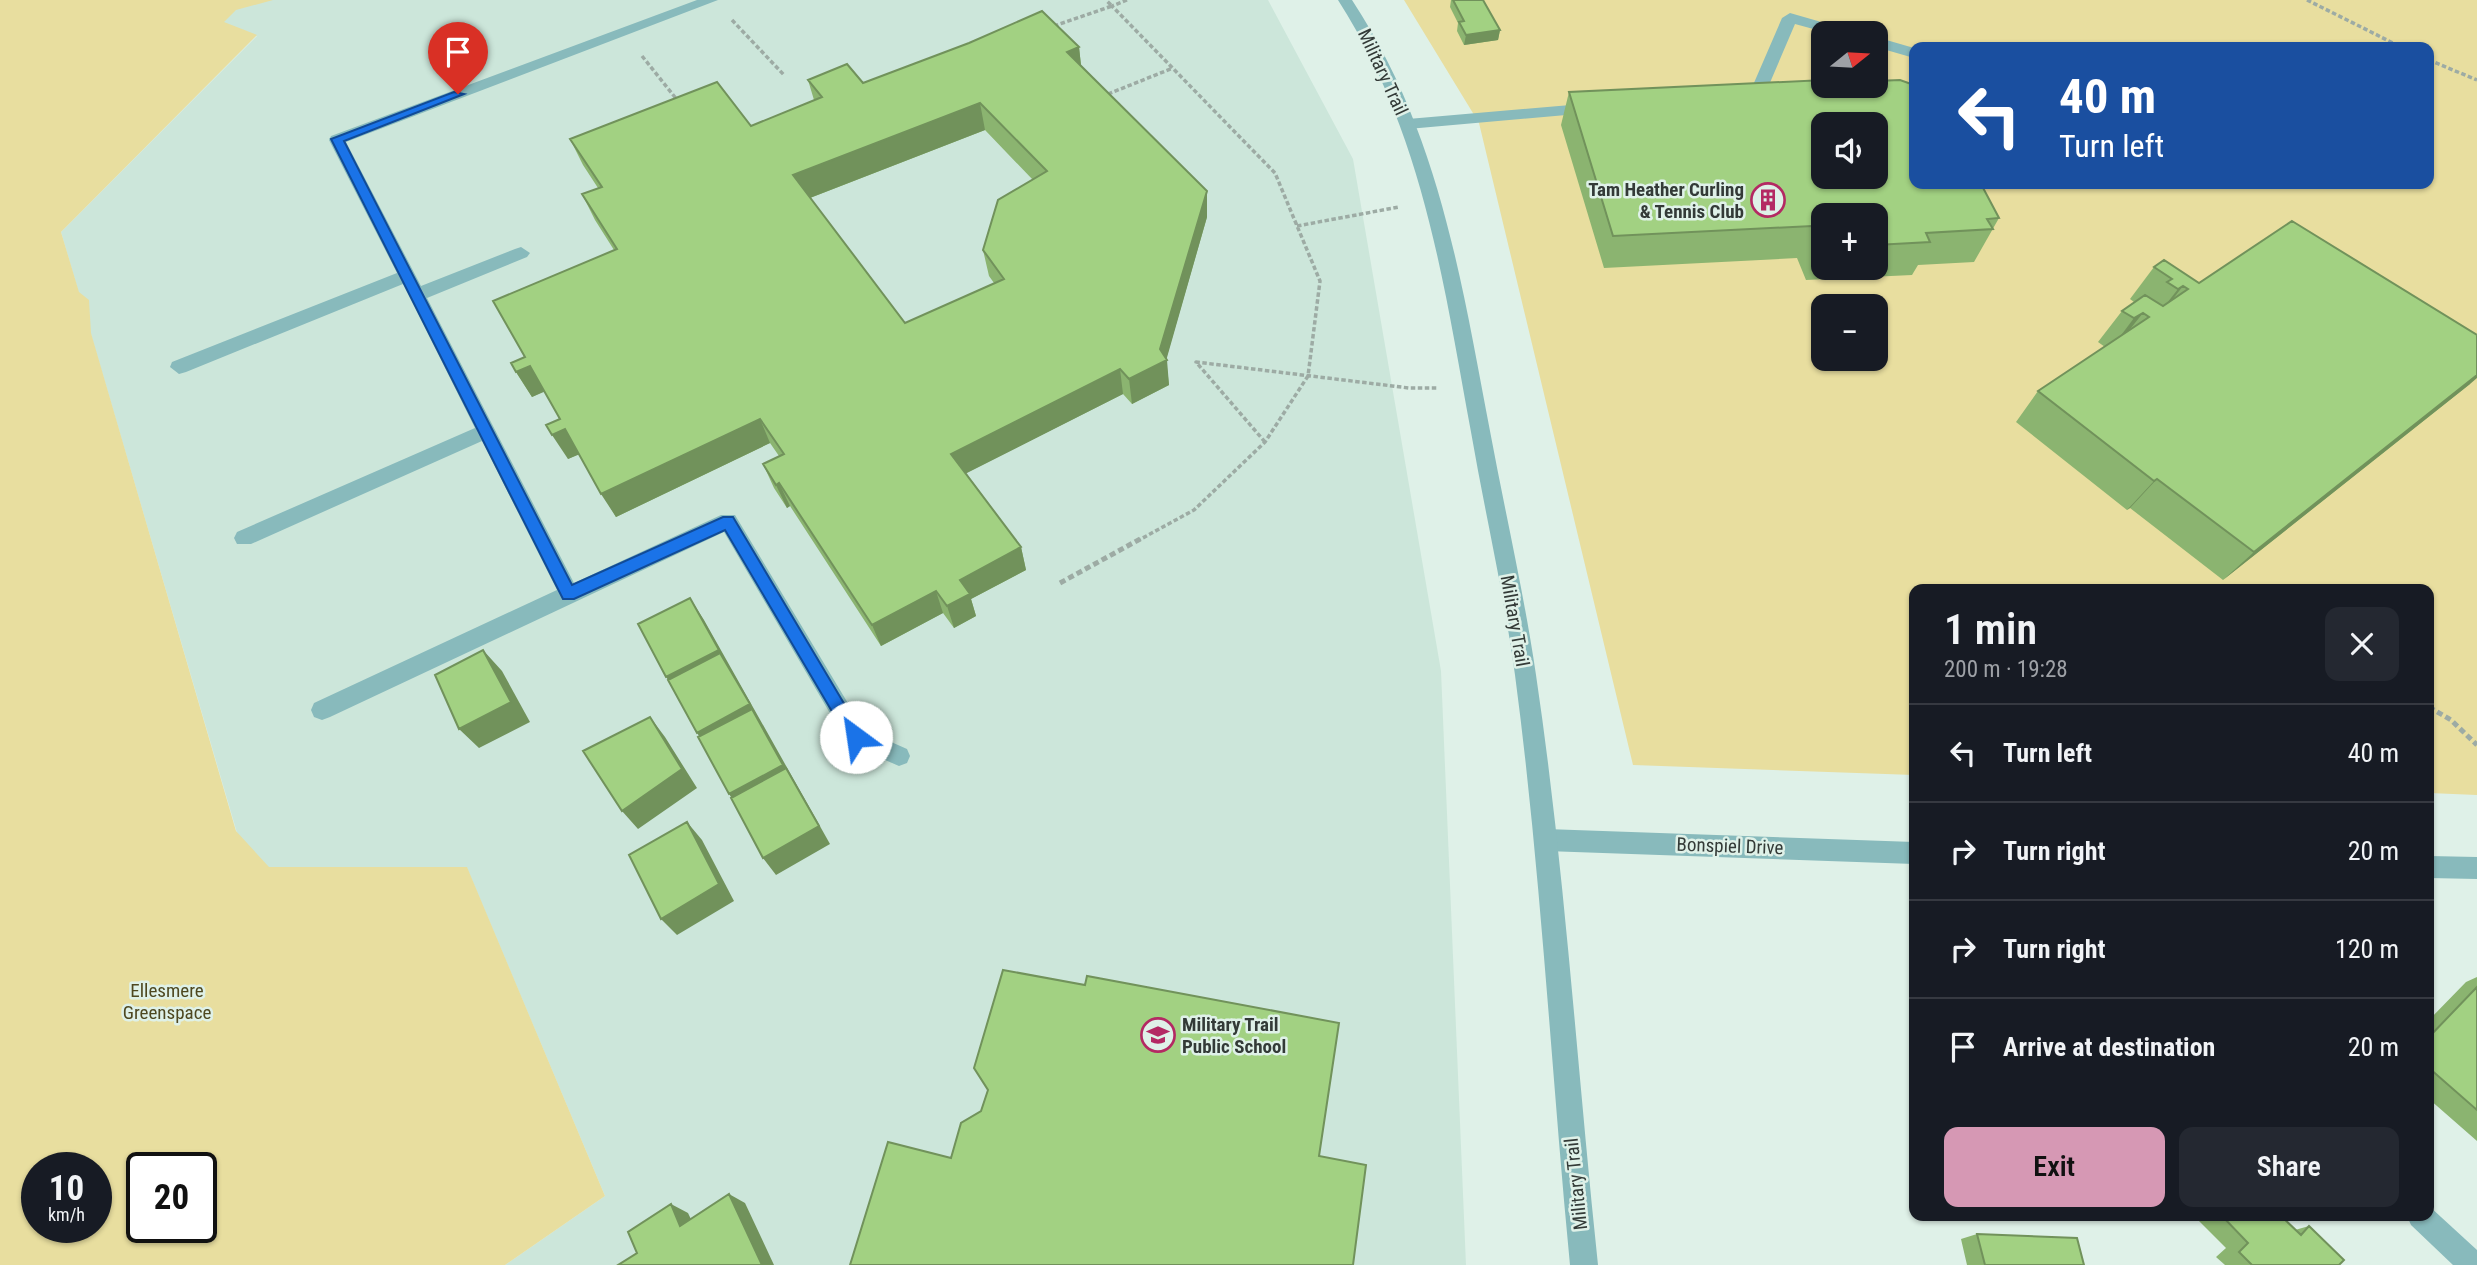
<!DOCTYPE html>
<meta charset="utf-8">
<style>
:root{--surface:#171b24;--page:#242831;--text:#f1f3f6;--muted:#9ea1a6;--line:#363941;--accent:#d698b4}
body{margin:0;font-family:"Roboto Condensed",sans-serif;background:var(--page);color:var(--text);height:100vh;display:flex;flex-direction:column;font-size:26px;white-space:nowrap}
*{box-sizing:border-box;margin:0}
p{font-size:23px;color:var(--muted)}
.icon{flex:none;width:38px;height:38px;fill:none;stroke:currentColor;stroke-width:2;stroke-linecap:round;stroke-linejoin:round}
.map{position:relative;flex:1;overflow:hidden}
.drawer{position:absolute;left:1909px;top:584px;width:525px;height:637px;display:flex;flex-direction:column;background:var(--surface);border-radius:14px;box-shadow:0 2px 5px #0004}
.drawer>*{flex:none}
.banner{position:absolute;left:1909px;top:42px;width:525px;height:147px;border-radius:14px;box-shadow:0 2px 5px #0004;background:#1a4fa0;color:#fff;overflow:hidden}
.needle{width:46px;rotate:72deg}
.buttons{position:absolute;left:1811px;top:21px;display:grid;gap:14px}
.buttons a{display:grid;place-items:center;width:77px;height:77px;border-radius:14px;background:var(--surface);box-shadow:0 2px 5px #0004;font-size:35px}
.speed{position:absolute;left:21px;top:1152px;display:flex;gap:14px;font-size:35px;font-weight:700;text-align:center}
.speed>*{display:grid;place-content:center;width:91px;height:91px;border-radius:50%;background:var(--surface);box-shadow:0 2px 5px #0004;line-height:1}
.speed small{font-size:18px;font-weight:400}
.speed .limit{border:4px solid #111;border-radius:10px;background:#fff;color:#111}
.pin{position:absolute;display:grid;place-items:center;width:60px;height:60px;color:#fff;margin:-72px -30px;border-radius:50% 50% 50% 0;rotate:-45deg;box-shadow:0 0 7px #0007}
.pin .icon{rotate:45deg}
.me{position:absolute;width:77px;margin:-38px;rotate:329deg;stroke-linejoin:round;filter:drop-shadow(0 0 5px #0008)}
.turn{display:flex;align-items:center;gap:24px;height:147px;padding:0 35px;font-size:32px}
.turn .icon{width:91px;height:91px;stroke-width:2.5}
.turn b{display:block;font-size:49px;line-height:60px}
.round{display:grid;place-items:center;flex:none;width:74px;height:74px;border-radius:14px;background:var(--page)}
.overview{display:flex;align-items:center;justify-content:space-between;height:119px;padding:0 35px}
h1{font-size:42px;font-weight:600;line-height:52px}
.action{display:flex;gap:14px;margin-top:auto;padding:14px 35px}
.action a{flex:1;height:80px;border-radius:14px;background:var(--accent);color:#111;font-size:28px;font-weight:600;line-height:80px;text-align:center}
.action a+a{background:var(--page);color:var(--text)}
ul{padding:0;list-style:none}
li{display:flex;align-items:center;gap:21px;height:98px;padding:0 35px;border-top:2px solid var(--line)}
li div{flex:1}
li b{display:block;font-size:26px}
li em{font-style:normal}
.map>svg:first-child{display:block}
.built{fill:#cce6da}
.green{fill:#e8de9f;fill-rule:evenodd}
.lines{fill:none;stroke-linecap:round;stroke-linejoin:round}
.path-far1{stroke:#9daba4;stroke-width:3.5;stroke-dasharray:4.5 2.5;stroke-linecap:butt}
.path{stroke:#9daba4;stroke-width:5;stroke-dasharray:6 3.5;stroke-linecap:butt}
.service{fill:#88babc;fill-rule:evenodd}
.minor{fill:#88babc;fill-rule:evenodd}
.tertiary{fill:#88babc;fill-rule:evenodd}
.wall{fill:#8bb470;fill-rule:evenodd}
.shaded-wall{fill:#71925b}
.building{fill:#a2d182;stroke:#71925b;stroke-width:2;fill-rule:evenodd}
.route{fill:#1a73e8;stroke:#114b97;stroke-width:2}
.labels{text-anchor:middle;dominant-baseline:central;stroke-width:5;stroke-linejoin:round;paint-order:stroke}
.street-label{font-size:19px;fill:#333a37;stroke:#dff1e8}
.poi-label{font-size:19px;font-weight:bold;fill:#333a37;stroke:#dff1e8;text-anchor:end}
.park-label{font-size:19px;fill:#4e4820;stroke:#dff1e8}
</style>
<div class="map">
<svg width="2477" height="1265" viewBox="0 0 2477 1265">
<rect width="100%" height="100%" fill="#dff1e8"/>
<path class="built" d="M 161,0 L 1268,0 L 1353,159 L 1441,671 L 1466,1265 L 505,1265 L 605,1196 L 467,868 L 247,867 L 61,232 L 257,36 Z"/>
<path class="green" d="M 0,0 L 273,0 L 236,10 L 224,22 L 257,35 L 61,232 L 79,292 L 89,300 L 91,333 L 236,831 L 269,867 L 467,867 L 605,1196 L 505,1265 L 0,1265 ZM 37,1167 L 96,1167 L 96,1227 L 37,1227 ZM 142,1167 L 201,1167 L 201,1227 L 142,1227 Z
M 1404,0 L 2477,0 L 2477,795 L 2429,793 L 2429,590 L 1914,590 L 1914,775 L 1633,765 L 1479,123 ZM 1824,33 L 1876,33 L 1876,86 L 1824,86 ZM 1914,47 L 2429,47 L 2429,184 L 1914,184 ZM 1824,124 L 1876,124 L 1876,177 L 1824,177 ZM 1824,215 L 1876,215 L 1876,268 L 1824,268 ZM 1824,306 L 1876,306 L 1876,359 L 1824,359 Z"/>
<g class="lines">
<path class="path-far1" d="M 1127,0 L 1112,6 L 1275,173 L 1320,281 L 1308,376 L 1265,442 L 1194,510 L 1139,540
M 2307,0 L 2401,47
M 732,20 L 784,75
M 1054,26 L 1112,6 L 1106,0
M 642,56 L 678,101
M 2429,60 L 2477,80
M 1108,94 L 1173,68
M 1297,226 L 1399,207
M 1265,442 L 1196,362 L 1409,388 L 1437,388"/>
<path class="path" d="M 1060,583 L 1142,538
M 2429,707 L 2451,720 L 2477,745"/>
<path class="service" d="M 697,0 L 718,0 L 346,142 L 421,286 L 515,249 L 521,247 L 530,253 L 527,257 L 427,298 L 574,583 L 721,515 L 735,515 L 864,730 L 907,749 L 910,756 L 907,763 L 899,766 L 848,744 L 724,532 L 330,717 L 322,720 L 314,717 L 311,710 L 314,703 L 557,590 L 482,441 L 251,544 L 237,544 L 234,538 L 237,532 L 475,428 L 403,284 L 186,372 L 179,374 L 170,367 L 172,362 L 397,273 L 329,140 L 331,136 Z
M 1790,13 L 1849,30 L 1852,33 L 1828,33 L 1795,24 L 1763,99 L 1755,104 L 1749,103 L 1747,99 L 1782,18 Z
M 1876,37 L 1914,48 L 1914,58 L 1876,47 Z
M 1594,103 L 1600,104 L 1600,112 L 1408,129 L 1400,124 L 1408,119 Z"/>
<path class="minor" d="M 1546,829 L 1914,842 L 1914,864 L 1546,851 L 1538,848 L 1535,840 L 1538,832 Z
M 2429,856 L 2477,857 L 2477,879 L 2429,878 Z
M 2429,1206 L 2477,1250 L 2477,1265 L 2453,1265 L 2411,1225 L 2407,1216 L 2429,1216 Z"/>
<path class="tertiary" d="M 1338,0 L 1352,0 C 1439,132 1461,279 1490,431 C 1505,512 1524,593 1536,675 C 1565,870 1577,1068 1598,1265 L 1570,1265 C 1551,1069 1541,871 1515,675 C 1504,594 1485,513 1471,432 C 1443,280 1423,133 1338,0 Z"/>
</g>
<path class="wall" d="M 1451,0 L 1483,0 L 1500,30 L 1498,40 L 1464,45 L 1457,31 L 1458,23 L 1450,7 Z
M 1079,47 L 1081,66 L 1207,191 L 1207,217 L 1166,359 L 1169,385 L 1132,404 L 1123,394 L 966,473 L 1021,547 L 1026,570 L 971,599 L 976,616 L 954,628 L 943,613 L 881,646 L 790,506 L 787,508 L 774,488 L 763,464 L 779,456 L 770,443 L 616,517 L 579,454 L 568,459 L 560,419 L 544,391 L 532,397 L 516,372 L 525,357 L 614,250 L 595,220 L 582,194 L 598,188 L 583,165 L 570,139 L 751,126 L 814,100 L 808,80 L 863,83 ZM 985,130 L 1033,180 L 983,250 L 989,276 L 994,283 L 905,323 L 810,198 Z
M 1824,86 L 1999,218 L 1974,262 L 1918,265 L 1912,275 L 1806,280 L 1797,258 L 1604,268 L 1561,125 L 1569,92 ZM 1824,215 L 1876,215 L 1876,268 L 1824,268 Z
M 2154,267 L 2199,283 L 2470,384 L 2223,580 L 2130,508 L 2127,510 L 2016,422 L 2038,391 L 2105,347 L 2098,342 L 2122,311 L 2134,302 L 2130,299 Z
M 2477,977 L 2477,1141 L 2429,1099 L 2429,1020 L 2466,982 Z
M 2202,1216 L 2281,1216 L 2295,1230 L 2309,1226 L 2339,1265 L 2225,1265 L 2216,1257 L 2226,1248 L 2198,1220 Z
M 1977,1234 L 2084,1265 L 1967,1265 L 1961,1239 Z"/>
<path class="shaded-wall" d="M 1500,30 L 1498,40 L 1464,45 L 1466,35 Z
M 1079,47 L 1082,74 L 1067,52 Z
M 980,103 L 985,130 L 802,201 L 793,175 Z
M 1207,191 L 1207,217 L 1166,361 L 1167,360 L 1169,385 L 1132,404 L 1129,379 L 1160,349 Z
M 2183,286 L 2158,318 L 2153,321 L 2178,289 Z
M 2143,313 L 2118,344 L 2110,350 L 2134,318 Z
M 530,366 L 546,391 L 532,397 L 516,372 Z
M 1120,369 L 1123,394 L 957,478 L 951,454 Z
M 2477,375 L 2477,378 L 2470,384 L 2223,580 L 2254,552 Z
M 760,419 L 770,443 L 616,517 L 601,494 Z
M 565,429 L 580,454 L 568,459 L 552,435 Z
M 2157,479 L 2130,508 L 2127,510 L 2154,481 Z
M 779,483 L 790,506 L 787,508 L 776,485 Z
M 1021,547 L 1026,570 L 971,599 L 976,616 L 954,628 L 947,606 L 960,580 Z
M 936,591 L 943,613 L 881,646 L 872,625 Z
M 690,598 L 704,620 L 830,844 L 776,875 L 763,858 L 742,813 L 729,794 L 711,753 L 697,733 L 681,698 L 666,677 Z
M 483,650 L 502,671 L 530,722 L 479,748 L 459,729 Z
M 650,717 L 665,737 L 697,788 L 638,829 L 622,811 Z
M 687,822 L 702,840 L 734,901 L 677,935 L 661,919 Z
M 729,1194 L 745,1203 L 774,1265 L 762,1265 Z
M 671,1204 L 688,1213 L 698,1234 L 680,1226 Z"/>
<path class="building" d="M 1453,0 L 1483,0 L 1500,30 L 1466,35 L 1459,22 L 1464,21 Z
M 1042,11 L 1079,47 L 1067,52 L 1207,191 L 1160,349 L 1167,360 L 1129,379 L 1120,369 L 951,454 L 1021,547 L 960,580 L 970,594 L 947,606 L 936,591 L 872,625 L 779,483 L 776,485 L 763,464 L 784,454 L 760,419 L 601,494 L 565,429 L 552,435 L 546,425 L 560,419 L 530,366 L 516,372 L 511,363 L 525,357 L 493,301 L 617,249 L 582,194 L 602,187 L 570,139 L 717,82 L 751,126 L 822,97 L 808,80 L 847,64 L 863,83 L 969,43 ZM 980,103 L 1047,171 L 998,200 L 983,250 L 1004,279 L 905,323 L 793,175 Z
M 1824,80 L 1824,86 L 1876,86 L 1876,81 L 1900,80 L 1914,85 L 1914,184 L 1981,184 L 1999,218 L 1987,219 L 1993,229 L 1926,233 L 1930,242 L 1876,245 L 1876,215 L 1824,215 L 1824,248 L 1821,248 L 1812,226 L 1613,236 L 1569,92 ZM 1824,124 L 1876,124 L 1876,177 L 1824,177 Z
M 2292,221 L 2477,335 L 2477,375 L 2254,552 L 2157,479 L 2154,481 L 2038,391 L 2149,317 L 2143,313 L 2134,318 L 2122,311 L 2145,295 L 2163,306 L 2188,289 L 2183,286 L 2178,289 L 2167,282 L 2172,279 L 2154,267 L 2164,260 L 2199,283 Z
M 690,598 L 719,650 L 666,677 L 638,624 Z
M 483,650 L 511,702 L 459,729 L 435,675 Z
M 720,653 L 750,704 L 697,733 L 668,680 Z
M 752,709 L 783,765 L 729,794 L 698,737 Z
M 650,717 L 682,769 L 622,811 L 583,751 Z
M 786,768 L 819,826 L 763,858 L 731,798 Z
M 687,822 L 719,884 L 661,919 L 629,855 Z
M 1003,970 L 1085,985 L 1087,976 L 1339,1023 L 1319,1156 L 1366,1165 L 1353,1265 L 850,1265 L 888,1142 L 951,1158 L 961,1123 L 981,1111 L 988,1090 L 974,1068 Z
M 2477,987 L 2477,1110 L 2429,1068 L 2429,1037 Z
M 729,1194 L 762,1265 L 618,1265 L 637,1253 L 628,1232 L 671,1204 L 680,1226 Z
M 2222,1216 L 2281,1216 L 2301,1235 L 2309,1226 L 2344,1260 L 2339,1265 L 2252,1265 L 2239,1252 L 2248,1243 Z
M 1977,1234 L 2077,1238 L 2084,1265 L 1985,1265 Z"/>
<path class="route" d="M 454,92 L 464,94 L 344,141 L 572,585 L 723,517 L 733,517 L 861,732 L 861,742 L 850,742 L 725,530 L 574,599 L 563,599 L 331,139 Z"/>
<defs>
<g id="building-ring" transform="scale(1.75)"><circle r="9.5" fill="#dff1e8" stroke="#b42963" stroke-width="1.5"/><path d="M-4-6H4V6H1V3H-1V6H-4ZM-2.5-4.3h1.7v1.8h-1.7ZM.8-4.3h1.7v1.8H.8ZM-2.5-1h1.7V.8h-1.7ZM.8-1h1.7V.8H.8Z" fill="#b42963"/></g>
<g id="school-ring" transform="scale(1.75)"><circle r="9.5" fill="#dff1e8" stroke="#b42963" stroke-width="1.5"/><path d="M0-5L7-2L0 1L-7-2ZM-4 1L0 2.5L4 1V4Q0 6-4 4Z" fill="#b42963"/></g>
</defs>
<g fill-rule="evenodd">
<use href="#building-ring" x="1768" y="200"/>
<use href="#school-ring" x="1158" y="1035"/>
</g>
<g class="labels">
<g class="street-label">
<text transform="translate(1383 72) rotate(65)">Military Trail</text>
<text transform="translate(1515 621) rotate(80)">Military Trail</text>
<text transform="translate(1730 846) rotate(2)">Bonspiel Drive</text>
<text transform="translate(1576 1184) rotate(-96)">Military Trail</text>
</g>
<g class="poi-label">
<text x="1744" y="189">Tam Heather Curling<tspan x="1744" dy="22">&amp; Tennis Club</tspan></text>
<text x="1182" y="1024" text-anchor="start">Military Trail<tspan x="1182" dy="22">Public School</tspan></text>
</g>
<g class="park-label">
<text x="167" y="990">Ellesmere<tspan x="167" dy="22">Greenspace</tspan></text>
</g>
</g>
</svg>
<div class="buttons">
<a><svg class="needle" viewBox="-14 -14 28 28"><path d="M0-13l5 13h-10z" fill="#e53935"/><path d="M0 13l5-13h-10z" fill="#9ea1a6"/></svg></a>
<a><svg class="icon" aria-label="sound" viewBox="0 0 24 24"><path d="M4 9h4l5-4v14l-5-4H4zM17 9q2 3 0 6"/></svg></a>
<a>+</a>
<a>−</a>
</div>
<div class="speed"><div>10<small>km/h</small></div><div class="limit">20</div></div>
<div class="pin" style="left:458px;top:94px;background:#d93025"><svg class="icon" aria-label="arrive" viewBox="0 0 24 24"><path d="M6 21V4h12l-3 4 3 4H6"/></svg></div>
<svg class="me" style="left:856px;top:737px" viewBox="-20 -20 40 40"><circle r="19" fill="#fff"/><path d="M0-13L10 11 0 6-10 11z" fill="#1a73e8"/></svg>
<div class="banner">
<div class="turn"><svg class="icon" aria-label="left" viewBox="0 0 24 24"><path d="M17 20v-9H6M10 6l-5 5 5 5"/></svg><div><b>40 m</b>Turn left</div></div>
</div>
<section class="drawer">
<div class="overview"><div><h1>1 min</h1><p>200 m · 19:28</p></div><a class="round"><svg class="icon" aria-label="close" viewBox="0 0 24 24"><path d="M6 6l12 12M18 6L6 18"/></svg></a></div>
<ul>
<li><svg class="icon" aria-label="left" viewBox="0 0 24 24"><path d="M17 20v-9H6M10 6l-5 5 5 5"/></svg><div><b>Turn left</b></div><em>40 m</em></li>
<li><svg class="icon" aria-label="right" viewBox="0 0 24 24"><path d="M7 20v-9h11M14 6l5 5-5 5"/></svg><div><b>Turn right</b></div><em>20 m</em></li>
<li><svg class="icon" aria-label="right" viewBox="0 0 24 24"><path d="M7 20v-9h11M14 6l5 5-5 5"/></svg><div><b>Turn right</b></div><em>120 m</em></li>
<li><svg class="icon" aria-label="arrive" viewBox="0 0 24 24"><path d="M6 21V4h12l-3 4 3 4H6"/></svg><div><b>Arrive at destination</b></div><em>20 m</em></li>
</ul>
<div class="action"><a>Exit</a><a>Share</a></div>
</section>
</div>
